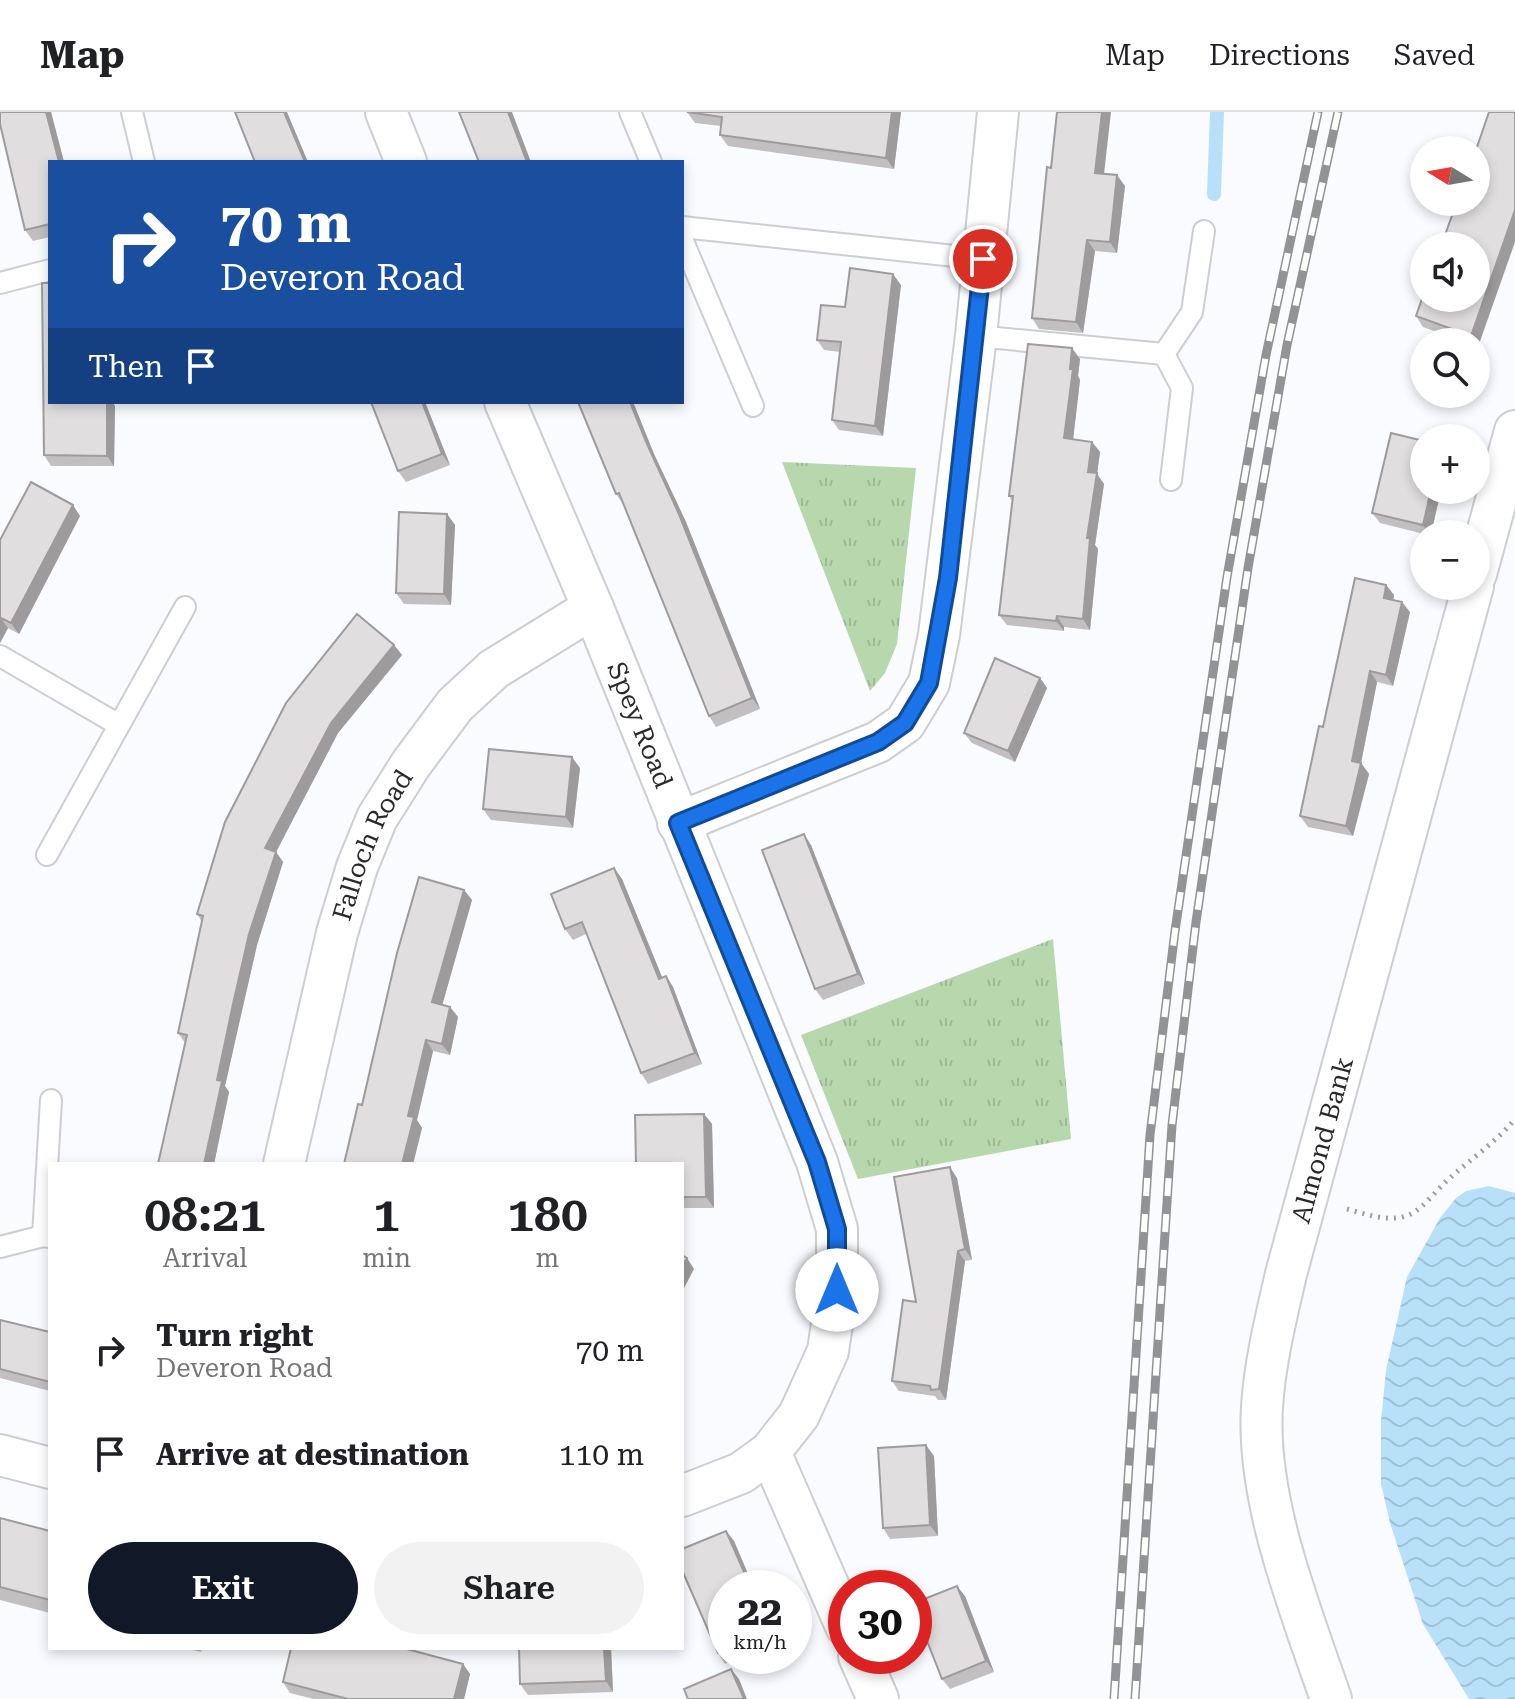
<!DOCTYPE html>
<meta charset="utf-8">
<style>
:root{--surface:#fff;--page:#f2f2f2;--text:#202124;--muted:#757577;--line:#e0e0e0;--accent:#111827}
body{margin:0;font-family:"Roboto Serif",serif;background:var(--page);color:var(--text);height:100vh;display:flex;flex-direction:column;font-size:30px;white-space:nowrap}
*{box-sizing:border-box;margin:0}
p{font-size:26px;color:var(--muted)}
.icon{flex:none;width:44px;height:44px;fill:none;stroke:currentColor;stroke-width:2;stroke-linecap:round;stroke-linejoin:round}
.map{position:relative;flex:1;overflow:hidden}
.side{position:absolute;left:48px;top:1050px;width:636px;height:488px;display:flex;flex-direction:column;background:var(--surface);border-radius:0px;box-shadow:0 4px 12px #0003}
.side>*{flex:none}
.top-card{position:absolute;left:48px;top:48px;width:636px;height:244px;border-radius:0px;box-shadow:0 4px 12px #0003;background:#1a4fa0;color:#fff;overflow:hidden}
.needle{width:52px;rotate:281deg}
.tools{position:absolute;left:1410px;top:24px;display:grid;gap:16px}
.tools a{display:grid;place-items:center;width:80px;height:80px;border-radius:50%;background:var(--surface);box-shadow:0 4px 12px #0003;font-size:40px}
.speed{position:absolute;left:708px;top:1458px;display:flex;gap:16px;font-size:40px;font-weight:700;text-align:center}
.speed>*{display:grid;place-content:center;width:104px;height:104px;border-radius:50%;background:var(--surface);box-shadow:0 4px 12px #0003;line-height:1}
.speed small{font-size:20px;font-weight:400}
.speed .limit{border:12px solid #d22;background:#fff;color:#111}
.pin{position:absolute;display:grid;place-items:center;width:68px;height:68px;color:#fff;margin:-34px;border:4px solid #fff;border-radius:50%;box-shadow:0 2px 8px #0007}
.me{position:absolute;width:88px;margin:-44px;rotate:0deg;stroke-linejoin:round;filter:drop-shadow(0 0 6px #0008)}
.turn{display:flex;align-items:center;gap:28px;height:168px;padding:0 40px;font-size:36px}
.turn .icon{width:104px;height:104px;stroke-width:2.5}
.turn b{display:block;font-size:56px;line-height:68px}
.then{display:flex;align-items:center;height:76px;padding:0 40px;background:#0003;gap:16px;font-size:30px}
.eta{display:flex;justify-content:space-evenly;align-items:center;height:136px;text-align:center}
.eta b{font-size:48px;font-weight:600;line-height:56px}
.primary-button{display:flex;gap:16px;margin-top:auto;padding:16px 40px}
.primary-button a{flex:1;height:92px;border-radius:48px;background:var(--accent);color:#fff;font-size:32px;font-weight:600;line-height:92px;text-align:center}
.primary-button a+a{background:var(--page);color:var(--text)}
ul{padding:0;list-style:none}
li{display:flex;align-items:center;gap:24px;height:104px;padding:0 40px}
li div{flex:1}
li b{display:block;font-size:30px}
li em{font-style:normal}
header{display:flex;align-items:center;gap:48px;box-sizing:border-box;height:112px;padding:0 40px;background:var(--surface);border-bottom:2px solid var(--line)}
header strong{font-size:38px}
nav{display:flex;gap:44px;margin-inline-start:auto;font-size:28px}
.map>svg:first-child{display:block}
.grass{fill:url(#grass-tufts)}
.water{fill:url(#water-waves)}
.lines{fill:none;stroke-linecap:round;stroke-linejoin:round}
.stream{stroke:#b8e1f9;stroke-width:14}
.service-casing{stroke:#ccced1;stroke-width:24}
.minor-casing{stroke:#ccced1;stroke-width:44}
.path{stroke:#9c9d9f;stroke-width:5;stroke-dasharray:2 6;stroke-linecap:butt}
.service{stroke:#fff;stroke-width:20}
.minor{stroke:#fff;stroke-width:40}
.rail-casing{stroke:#919395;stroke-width:9}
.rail{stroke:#fff;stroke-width:6;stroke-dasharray:18;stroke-linecap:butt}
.wall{fill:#c2bfc1}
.shaded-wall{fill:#9e9b9d}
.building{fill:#e1dee0;stroke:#9e9b9d;stroke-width:2}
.route-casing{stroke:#114b97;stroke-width:20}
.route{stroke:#1a73e8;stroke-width:14}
.labels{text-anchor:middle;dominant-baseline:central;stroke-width:8;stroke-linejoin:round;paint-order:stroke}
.street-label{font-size:26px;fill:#28292a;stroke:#fff}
</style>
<header>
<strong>Map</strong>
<nav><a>Map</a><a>Directions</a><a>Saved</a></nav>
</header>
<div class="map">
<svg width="1515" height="1587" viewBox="0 0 1515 1587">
<defs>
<pattern id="grass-tufts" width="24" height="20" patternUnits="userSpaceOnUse" patternTransform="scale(2)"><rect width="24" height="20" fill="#b7d7ad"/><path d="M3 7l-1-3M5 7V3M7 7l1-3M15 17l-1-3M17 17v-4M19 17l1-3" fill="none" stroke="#9db995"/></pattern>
<pattern id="water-waves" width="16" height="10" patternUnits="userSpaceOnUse" patternTransform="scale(2)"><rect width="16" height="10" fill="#b8e1f9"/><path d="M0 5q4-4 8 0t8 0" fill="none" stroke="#9ec1d6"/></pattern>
</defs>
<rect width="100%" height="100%" fill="#f9fbfe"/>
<path class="grass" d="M 782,350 L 916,356 L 897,532 L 885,561 L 870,579 Z
M 1053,827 L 1071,1027 L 858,1067 L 801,923 Z"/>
<path class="water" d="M 1489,1074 L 1515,1081 L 1515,1587 L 1469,1587 L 1423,1512 L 1390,1411 L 1381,1372 L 1381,1309 L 1386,1258 L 1407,1165 L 1440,1106 L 1456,1086 L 1466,1079 Z"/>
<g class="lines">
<path class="stream" d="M 1214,82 L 1217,0"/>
<g class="service-casing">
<path id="service" d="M 132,0 L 144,50
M 630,0 L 651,50
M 682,115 L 983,147
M 682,127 L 753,294
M 0,171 L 50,158
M 976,224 L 1164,242
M 1164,242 L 1192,200 L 1204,119
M 1164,242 L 1182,276 L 1171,368
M 0,544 L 119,613
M 47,743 L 185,495
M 43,1124 L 51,988
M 0,1135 L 43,1124 L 50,1125"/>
</g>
<g class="minor-casing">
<g id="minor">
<path d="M 386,0 L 406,50"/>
<path id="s1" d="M 505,290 L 593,496 L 817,1050 L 837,1117 L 837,1178 L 828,1239 L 799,1303 L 770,1340 L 741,1361 L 682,1384"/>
<path d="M 1476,462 L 1515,319"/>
<path d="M 678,711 L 878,630 L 905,611 L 929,571 L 939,523 L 976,224 L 998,0"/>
<path id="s2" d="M 284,1052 L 337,821 L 357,755 L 377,706 L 411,652 L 455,593 L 494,557 L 593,496"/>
<path d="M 770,1340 L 846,1514"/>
<path d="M 0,1343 L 50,1356"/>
<path d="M 859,1544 L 878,1587"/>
<path id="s3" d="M 1331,1587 C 1301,1499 1256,1389 1262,1295 C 1265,1249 1276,1206 1286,1162 L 1473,474"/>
</g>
</g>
<path class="path" d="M 1347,1097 C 1365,1102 1384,1109 1402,1105 C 1422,1101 1435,1078 1450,1066 C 1472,1046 1496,1030 1515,1007"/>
<use href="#service" class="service"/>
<use href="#minor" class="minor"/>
<g class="rail-casing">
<path id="rail" d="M 1114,1587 L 1150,1023 L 1175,819 L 1227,465 L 1266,243 L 1318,0
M 1135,1587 L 1172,1013 L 1196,810 L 1248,456 L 1287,233 L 1338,0"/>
</g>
<use href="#rail" class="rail"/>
</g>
<path class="wall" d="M 0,0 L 51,0 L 64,50 L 50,50 L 50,125 L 33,129 L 25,118 Z
M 687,0 L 901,0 L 894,57 L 728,34 L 720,23 L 721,14 L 695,11 Z
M 1489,0 L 1478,235 L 1476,234 L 1476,230 L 1465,230 L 1423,215 L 1416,204 Z
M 1104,62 L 1125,74 L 1117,141 L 1095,139 L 1083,221 L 1039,217 L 1032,206 Z
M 901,173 L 883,324 L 839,318 L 832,308 L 840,240 L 824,238 L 817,228 L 845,195 Z
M 1080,247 L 1078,264 L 1080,268 L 1073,327 L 1092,330 L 1100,340 L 1097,362 L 1104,372 L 1095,433 L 1098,437 L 1090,518 L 1064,515 L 1064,519 L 1007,513 L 999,503 L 1012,389 L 1009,384 Z
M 50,290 L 112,290 L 115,294 L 114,354 L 51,354 L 44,343 Z
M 425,290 L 450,353 L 406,370 L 398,359 Z
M 578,290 L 633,290 L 654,342 L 686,410 L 760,597 L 716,615 L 709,604 L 623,392 L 616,382 Z
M 1424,378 L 1441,378 L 1431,422 L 1424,422 L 1380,411 L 1372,401 Z
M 447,402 L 455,413 L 451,493 L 404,492 L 396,481 Z
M 80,404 L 19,522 L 8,516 L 0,531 L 0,428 Z
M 1386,473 L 1394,483 L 1393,488 L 1410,500 L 1393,574 L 1377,570 L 1361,651 L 1369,662 L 1353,724 L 1308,715 L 1300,704 L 1323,615 Z
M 394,533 L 402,543 L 338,621 L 276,740 L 283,750 L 257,833 L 241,903 L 225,974 L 229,980 L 214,1052 L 158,1052 L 185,931 L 178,921 L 202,810 L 197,802 Z
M 1040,566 L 1047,576 L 1015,650 L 972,631 L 964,621 Z
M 580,656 L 573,716 L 491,708 L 483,697 Z
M 811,733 L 865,872 L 823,888 L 815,877 Z
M 614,756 L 622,767 L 662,866 L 666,864 L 673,875 L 702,952 L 648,972 L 641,961 L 586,822 L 573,828 L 565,817 Z
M 464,778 L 472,788 L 442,893 L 450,895 L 458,905 L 450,943 L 433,939 L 417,1008 L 422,1016 L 413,1052 L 344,1052 Z
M 704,1002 L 712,1012 L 714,1096 L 682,1096 L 682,1052 Z
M 957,1066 L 972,1148 L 965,1149 L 946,1288 L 938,1288 L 935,1284 L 899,1279 L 892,1269 Z
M 0,1208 L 50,1220 L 50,1279 L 0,1266 Z
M 934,1344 L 938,1424 L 890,1427 L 883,1416 Z
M 0,1406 L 50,1419 L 50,1501 L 0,1488 Z
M 726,1419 L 734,1429 L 754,1476 L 726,1476 L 726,1544 L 743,1544 L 725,1552 L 718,1541 L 682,1458 L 682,1437 Z
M 965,1484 L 994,1560 L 950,1577 L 942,1567 Z
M 184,1536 L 202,1536 L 201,1540 Z
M 519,1536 L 611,1536 L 613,1580 L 528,1583 L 520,1572 Z
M 463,1552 L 470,1562 L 464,1587 L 314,1587 L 290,1581 L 283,1570 Z"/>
<path class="shaded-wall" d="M 46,0 L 51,0 L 64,50 L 59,50 Z
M 284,0 L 287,0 L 308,50 L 305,50 Z
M 508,0 L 512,0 L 531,50 L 527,50 Z
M 892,0 L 901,0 L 894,57 L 886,46 Z
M 1102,0 L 1111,0 L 1103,71 L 1095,61 Z
M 1117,63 L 1125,74 L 1117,141 L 1110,130 Z
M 1515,98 L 1515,130 L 1478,235 L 1471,224 Z
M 1087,128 L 1095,139 L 1083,221 L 1076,210 Z
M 893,162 L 901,173 L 883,324 L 875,314 Z
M 1072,236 L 1080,247 L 1078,264 L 1080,268 L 1072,337 L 1064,326 Z
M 107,290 L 112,290 L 115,294 L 114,354 L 107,344 Z
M 422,290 L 425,290 L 450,353 L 442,342 Z
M 630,290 L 633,290 L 654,342 L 686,410 L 760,597 L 752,586 Z
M 1092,330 L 1100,340 L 1097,362 L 1104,372 L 1095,433 L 1098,437 L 1090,518 L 1083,507 L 1087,426 L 1088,360 Z
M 1431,378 L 1441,378 L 1431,422 L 1429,422 L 1423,413 Z
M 73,393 L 80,404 L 19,522 L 11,511 Z
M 447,402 L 455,413 L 451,493 L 444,482 Z
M 1386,473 L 1394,483 L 1392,496 L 1384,486 Z
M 1402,490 L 1410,500 L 1393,574 L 1386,563 Z
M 1057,504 L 1064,515 L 1064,519 L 1056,509 Z
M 1,506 L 8,516 L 0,531 L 0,507 Z
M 394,533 L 402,543 L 338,621 L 276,740 L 283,750 L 257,833 L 241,903 L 225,974 L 229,980 L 214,1052 L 204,1052 L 217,968 L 265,736 L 331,611 Z
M 1370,559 L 1377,570 L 1361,651 L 1369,662 L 1353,724 L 1346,714 L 1352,649 Z
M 1040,566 L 1047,576 L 1015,650 L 1008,639 Z
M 572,645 L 580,656 L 573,716 L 566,705 Z
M 804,722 L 811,733 L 865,872 L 858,862 Z
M 614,756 L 622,767 L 667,877 L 659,867 Z
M 464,778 L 472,788 L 440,901 L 432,890 Z
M 666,864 L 673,875 L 702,952 L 695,941 Z
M 450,895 L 458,905 L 450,943 L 442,932 Z
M 426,928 L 433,939 L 417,1008 L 422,1016 L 413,1052 L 402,1052 L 408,1004 Z
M 704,1002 L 712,1012 L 714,1096 L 706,1085 Z
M 950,1055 L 957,1066 L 972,1148 L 965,1137 Z
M 958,1139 L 965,1149 L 946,1288 L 939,1277 Z
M 687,1146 L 694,1157 L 682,1180 L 682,1155 Z
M 926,1333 L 934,1344 L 938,1424 L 930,1413 Z
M 726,1419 L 734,1429 L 754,1476 L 751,1476 Z
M 957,1474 L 965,1484 L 994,1560 L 986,1549 Z
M 604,1536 L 611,1536 L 613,1580 L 606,1569 Z
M 463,1552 L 470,1562 L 464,1587 L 454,1587 Z
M 731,1557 L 739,1567 L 747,1587 L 744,1587 Z"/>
<path class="building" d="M 0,0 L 46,0 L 59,50 L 50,50 L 50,112 L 25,118 L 0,12 Z
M 235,0 L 284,0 L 305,50 L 255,50 Z
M 459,0 L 508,0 L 527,50 L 479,50 Z
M 687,0 L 892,0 L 886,46 L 720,23 L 722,5 Z
M 1057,0 L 1102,0 L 1095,61 L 1117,63 L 1110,130 L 1087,128 L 1076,210 L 1032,206 L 1047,55 L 1051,56 Z
M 1489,0 L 1515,0 L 1515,98 L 1471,224 L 1416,204 L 1424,181 L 1424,186 L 1476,186 L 1476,134 L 1441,134 L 1457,90 L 1476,90 L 1476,38 Z
M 850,156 L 893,162 L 875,314 L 832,308 L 841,230 L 817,228 L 821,193 L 845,195 Z
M 42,171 L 50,171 L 50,290 L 107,290 L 107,344 L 44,343 Z
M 1028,232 L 1072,236 L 1070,257 L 1073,257 L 1064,326 L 1092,330 L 1088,360 L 1097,361 L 1087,426 L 1090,426 L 1083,507 L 1057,504 L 1056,509 L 999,503 L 1013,384 L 1009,384 Z
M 371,290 L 422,290 L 442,342 L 398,359 Z
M 578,290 L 630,290 L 647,332 L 678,400 L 752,586 L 709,604 L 619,381 L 616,382 Z
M 1391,321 L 1424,329 L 1424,378 L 1431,378 L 1423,413 L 1372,401 Z
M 31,370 L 73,393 L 11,511 L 1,506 L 0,507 L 0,428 Z
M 399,400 L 447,402 L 444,482 L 396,481 Z
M 1355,466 L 1386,473 L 1384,486 L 1402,490 L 1386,563 L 1370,559 L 1352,649 L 1361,651 L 1346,714 L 1300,704 L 1319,614 L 1323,615 Z
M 357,502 L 394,533 L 331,611 L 265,736 L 276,740 L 249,822 L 233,892 L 217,968 L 222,969 L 204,1052 L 158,1052 L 187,923 L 178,921 L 203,804 L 197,802 L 225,710 L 286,591 Z
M 995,546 L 1040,566 L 1008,639 L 964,621 Z
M 489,637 L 572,645 L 566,705 L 483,697 Z
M 804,722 L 858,862 L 815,877 L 762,738 Z
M 614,756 L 659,867 L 666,864 L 695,941 L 641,961 L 582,810 L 565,817 L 551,782 Z
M 419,765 L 464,778 L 432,890 L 450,895 L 442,932 L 426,928 L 408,1004 L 414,1005 L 402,1052 L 344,1052 L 358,992 L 362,993 L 397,841 Z
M 704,1002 L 706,1085 L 682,1085 L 682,1052 L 636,1052 L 635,1003 Z
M 950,1055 L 965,1137 L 958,1139 L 939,1277 L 931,1278 L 930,1274 L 892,1269 L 903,1188 L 916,1190 L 894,1065 Z
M 682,1143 L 687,1146 L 682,1155 Z
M 0,1208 L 50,1220 L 50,1270 L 0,1257 Z
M 926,1333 L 930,1413 L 883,1416 L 878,1336 Z
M 0,1406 L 50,1419 L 50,1488 L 0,1475 Z
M 726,1419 L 751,1476 L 726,1476 L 726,1537 L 718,1541 L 682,1458 L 682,1437 Z
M 957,1474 L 986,1549 L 942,1567 L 914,1496 L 914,1491 Z
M 291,1536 L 403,1536 L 463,1552 L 454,1587 L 348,1587 L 283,1570 Z
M 519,1536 L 604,1536 L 606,1569 L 520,1572 Z
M 731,1557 L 744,1587 L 688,1587 L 684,1577 Z"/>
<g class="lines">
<g class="route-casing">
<path id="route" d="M 837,1178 L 837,1117 L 817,1050 L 678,711 L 878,630 L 905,611 L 929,571 L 948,466 L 983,147"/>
</g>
<use href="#route" class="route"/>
</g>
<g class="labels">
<g class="street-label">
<text stroke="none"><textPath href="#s1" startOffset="350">Spey Road</textPath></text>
<text stroke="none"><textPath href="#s2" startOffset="332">Falloch Road</textPath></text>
<text stroke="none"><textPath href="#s3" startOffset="576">Almond Bank</textPath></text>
</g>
</g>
</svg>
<div class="tools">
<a><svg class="needle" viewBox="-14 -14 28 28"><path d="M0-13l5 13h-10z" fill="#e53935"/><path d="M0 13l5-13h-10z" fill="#757577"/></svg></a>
<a><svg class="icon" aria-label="sound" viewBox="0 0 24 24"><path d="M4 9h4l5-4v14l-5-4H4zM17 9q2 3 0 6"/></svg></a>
<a><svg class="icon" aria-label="search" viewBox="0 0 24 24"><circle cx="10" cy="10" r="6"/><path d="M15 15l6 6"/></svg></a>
<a>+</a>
<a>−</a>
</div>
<div class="speed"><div>22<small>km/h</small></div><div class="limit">30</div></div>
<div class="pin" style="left:983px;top:147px;background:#d93025"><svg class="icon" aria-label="arrive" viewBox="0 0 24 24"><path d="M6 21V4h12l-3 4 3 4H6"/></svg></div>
<svg class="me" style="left:837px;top:1178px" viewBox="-20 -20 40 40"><circle r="19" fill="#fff"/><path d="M0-13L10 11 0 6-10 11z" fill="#1a73e8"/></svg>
<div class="top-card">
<div class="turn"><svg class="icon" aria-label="right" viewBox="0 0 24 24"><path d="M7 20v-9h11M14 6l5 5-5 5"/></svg><div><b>70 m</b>Deveron Road</div></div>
<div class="then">Then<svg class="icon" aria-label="arrive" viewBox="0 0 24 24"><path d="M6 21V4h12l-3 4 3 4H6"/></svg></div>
</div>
<section class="side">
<div class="eta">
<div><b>08:21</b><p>Arrival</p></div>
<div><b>1</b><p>min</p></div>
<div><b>180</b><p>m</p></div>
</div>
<ul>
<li><svg class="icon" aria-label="right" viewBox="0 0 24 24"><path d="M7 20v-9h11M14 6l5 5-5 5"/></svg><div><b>Turn right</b><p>Deveron Road</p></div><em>70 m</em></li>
<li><svg class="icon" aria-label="arrive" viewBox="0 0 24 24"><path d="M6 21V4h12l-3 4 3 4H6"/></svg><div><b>Arrive at destination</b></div><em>110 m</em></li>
</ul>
<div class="primary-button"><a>Exit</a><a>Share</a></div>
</section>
</div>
